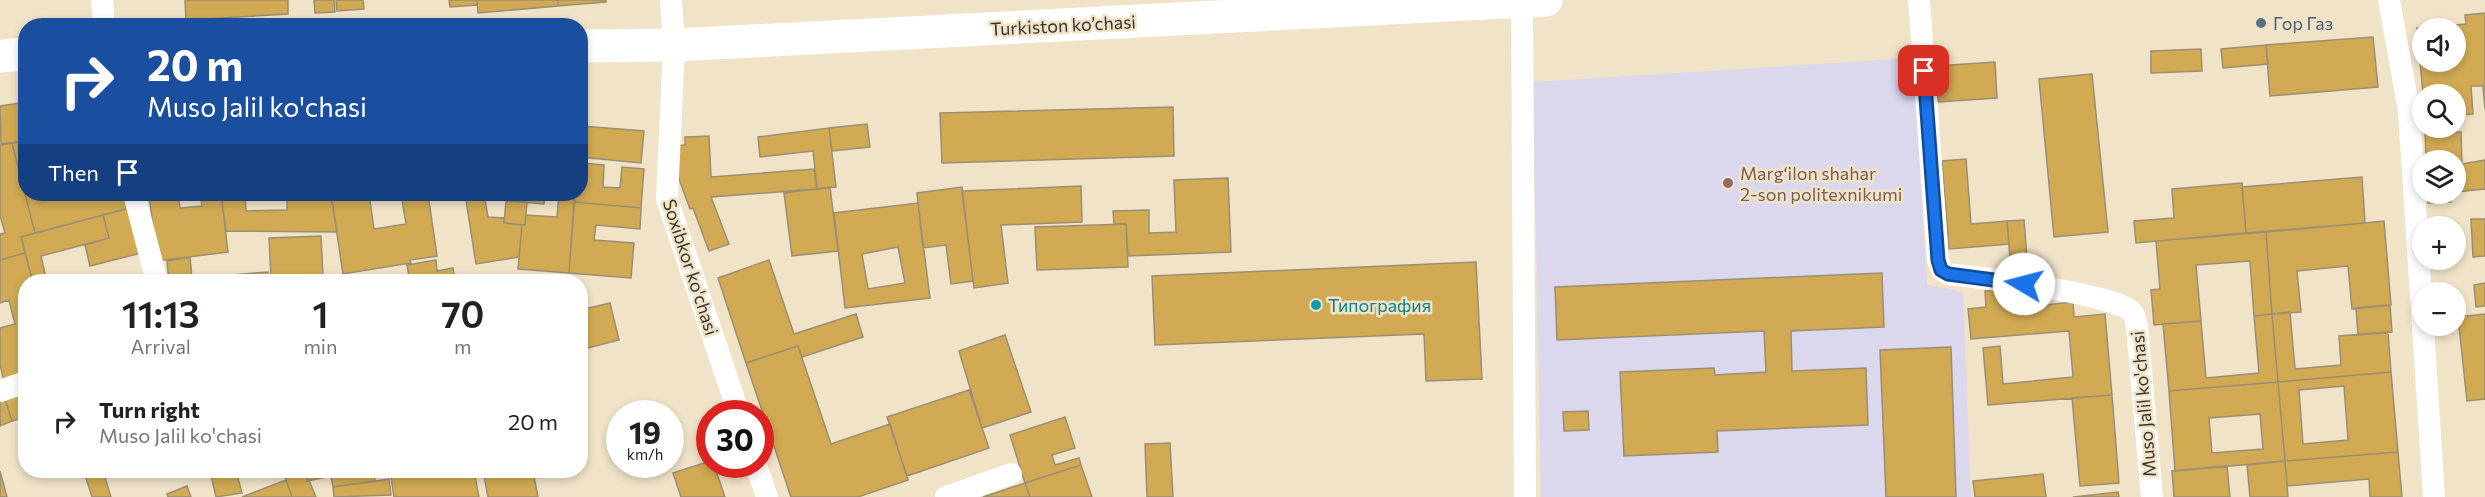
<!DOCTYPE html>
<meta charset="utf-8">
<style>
:root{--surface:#fff;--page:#f2f2f2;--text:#202124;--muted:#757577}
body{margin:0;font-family:Commissioner,sans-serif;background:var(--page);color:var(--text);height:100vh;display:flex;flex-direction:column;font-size:22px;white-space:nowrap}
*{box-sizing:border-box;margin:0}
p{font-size:20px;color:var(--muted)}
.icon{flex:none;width:33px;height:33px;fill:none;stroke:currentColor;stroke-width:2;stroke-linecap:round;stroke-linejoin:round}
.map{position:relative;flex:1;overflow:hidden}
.drawer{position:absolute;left:18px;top:274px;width:570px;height:204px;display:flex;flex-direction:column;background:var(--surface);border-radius:24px;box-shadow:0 3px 9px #0003}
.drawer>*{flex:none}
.guide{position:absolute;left:18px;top:18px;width:570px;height:183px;border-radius:24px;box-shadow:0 3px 9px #0003;background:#1a4fa0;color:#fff;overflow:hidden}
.buttons{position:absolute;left:2412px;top:18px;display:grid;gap:12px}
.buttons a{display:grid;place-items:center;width:54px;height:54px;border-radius:50%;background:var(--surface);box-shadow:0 3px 9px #0003;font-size:30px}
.speed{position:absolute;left:606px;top:400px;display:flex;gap:12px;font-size:30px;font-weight:700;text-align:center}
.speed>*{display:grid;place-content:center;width:78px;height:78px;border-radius:50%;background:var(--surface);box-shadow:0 3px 9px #0003;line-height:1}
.speed small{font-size:15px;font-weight:400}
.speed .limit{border:9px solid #d22;background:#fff;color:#111}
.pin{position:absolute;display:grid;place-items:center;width:51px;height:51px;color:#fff;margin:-26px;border-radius:12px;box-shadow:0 3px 9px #0006}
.me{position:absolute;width:66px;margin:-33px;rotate:278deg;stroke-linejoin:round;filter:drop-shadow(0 0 4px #0008)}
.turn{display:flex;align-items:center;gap:21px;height:126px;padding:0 30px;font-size:27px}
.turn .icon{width:78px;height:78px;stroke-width:2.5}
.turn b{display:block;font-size:42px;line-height:51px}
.then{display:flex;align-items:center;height:57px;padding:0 30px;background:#0003;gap:12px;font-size:22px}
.eta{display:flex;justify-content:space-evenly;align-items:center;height:102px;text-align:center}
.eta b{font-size:36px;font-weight:600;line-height:42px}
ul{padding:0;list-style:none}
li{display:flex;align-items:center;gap:18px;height:90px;padding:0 30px}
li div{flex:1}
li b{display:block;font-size:22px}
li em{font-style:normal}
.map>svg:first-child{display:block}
.education{fill:#dbd7ed}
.building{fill:#d1aa53;stroke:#9a8e75;stroke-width:1.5;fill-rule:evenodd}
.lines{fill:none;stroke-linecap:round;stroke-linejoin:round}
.street{stroke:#fff;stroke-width:22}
.secondary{stroke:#fff;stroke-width:33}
.route-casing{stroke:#114b97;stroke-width:15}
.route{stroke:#1a73e8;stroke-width:10}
.service-dot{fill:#5c6f8a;stroke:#f0e3c8;stroke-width:2}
.education-dot{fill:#8d6e63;stroke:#f0e3c8;stroke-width:2}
.culture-dot{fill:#0f9aa8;stroke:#f0e3c8;stroke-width:2}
.labels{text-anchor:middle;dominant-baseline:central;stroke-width:5;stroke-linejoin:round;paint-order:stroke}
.service-label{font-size:18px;fill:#4e5e75;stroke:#f0e3c8;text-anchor:start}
.street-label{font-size:18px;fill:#3a352b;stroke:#f0e3c8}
.education-label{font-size:18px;fill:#785e54;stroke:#f0e3c8;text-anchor:start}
.culture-label{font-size:18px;fill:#0d838f;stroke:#f0e3c8;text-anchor:start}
</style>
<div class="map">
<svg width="2485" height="497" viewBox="0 0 2485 497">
<rect width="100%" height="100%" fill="#f0e3c8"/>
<path class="education" d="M 1913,58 L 1927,285 L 1963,292 L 1971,497 L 1541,497 L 1533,82 Z"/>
<path class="building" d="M 185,0 L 288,0 L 288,14 L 186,20 Z
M 314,0 L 334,0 L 335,12 L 315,13 Z
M 336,0 L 363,0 L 364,9 L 337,11 Z
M 449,0 L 477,0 L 477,5 L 450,7 Z
M 477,0 L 558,0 L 558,6 L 478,13 Z
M 558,0 L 606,0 L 606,2 L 558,6 Z
M 2485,13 L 2485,109 L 2483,86 L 2471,86 L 2473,114 L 2460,115 L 2460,109 L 2456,109 L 2456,94 L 2423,94 L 2417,28 L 2466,24 L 2465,15 ZM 2422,28 L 2456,28 L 2456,62 L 2422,62 Z
M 2373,37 L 2378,87 L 2270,96 L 2266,45 Z
M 2266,45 L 2268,64 L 2223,68 L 2221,49 Z
M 2201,49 L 2202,71 L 2151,73 L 2151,51 Z
M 1995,62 L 1997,98 L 1938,102 L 1936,66 Z
M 2092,74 L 2108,232 L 2054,237 L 2039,79 Z
M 26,102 L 26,141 L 1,144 L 0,106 Z
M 1173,107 L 1174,156 L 942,163 L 940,113 Z
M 867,124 L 870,147 L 832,151 L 829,128 Z
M 581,126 L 644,131 L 641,163 L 580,157 Z
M 829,128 L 836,187 L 817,189 L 813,151 L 760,157 L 758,137 Z
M 2425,128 L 2447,128 L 2447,132 L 2461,132 L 2462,164 L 2485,160 L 2485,189 L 2456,192 L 2456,160 L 2426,160 Z
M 709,136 L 711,177 L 814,169 L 817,189 L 711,197 L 729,244 L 709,251 L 693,208 L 690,209 L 679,179 L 671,146 L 685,145 L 685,137 Z
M 26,141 L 26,194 L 49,194 L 49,196 L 58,194 L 130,194 L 133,207 L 35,233 L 12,143 Z
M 12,143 L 35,233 L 21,237 L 25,253 L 0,260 L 0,234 L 5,233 L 0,215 L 0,145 Z
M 1966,159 L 1971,224 L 2007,221 L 2009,244 L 1949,249 L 1942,161 Z
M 580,163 L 604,165 L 603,187 L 620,188 L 622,167 L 644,169 L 641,208 L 574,202 L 575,194 L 580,194 Z
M 2362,177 L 2365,223 L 2246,233 L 2242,187 Z
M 1228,178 L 1231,252 L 1128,256 L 1126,224 L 1114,224 L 1113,211 L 1149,210 L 1149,233 L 1176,232 L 1174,180 Z
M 2242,183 L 2246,233 L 2136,243 L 2134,221 L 2174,218 L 2172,189 Z
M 1081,186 L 1082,222 L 1001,225 L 1008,283 L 974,288 L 962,191 Z
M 830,187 L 838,251 L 792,256 L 784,193 Z
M 962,187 L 973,281 L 951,284 L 946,245 L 923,248 L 917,193 Z
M 149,194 L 178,194 L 180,208 L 202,206 L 200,194 L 221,194 L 228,252 L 157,261 Z
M 221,194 L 245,194 L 246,211 L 287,210 L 287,194 L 331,194 L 337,232 L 226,231 Z
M 331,194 L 369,194 L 374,229 L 406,224 L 401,194 L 428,194 L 437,256 L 410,260 L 411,263 L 343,274 Z
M 465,194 L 484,194 L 488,217 L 504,218 L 504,223 L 522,225 L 519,257 L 476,264 Z
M 506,194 L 523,194 L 522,202 L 506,201 Z
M 523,194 L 545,194 L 544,204 L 522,202 Z
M 559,194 L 575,194 L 569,273 L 518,269 L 522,225 L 525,225 L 526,215 L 557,217 Z
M 2427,194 L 2451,194 L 2451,202 L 2428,203 Z
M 506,201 L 527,202 L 525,225 L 504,223 Z
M 574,202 L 641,208 L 640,229 L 596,225 L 594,240 L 634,243 L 631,278 L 569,273 Z
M 918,203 L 930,298 L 845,308 L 834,213 ZM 898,247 L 905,283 L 868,289 L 862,254 Z
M 133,207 L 145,252 L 90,266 L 85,245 L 109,238 L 103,215 Z
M 103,215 L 109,238 L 41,256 L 47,282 L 33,282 L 21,237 Z
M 2471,219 L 2485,219 L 2485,256 L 2473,257 Z
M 2024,220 L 2027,258 L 2010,259 L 2007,221 Z
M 2384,221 L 2391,305 L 2352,309 L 2348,266 L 2297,271 L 2301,312 L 2272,314 L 2266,232 Z
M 1126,224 L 1128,267 L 1037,270 L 1035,227 Z
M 2266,232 L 2272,314 L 2254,316 L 2250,261 L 2196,265 L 2201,321 L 2154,325 L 2151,290 L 2160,289 L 2156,241 Z
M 321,236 L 323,276 L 271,278 L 269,238 Z
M 25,253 L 33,282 L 26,282 L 26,376 L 4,382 L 0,364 L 0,328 L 15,324 L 9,300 L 0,303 L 0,260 Z
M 190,257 L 192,278 L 268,272 L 269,282 L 169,282 L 167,261 Z
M 436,260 L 437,271 L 453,268 L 455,282 L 410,282 L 407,265 Z
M 769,260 L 794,334 L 856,314 L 863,337 L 802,357 L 798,346 L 746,363 L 718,278 Z
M 1476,262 L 1482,379 L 1426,381 L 1424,334 L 1155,345 L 1152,276 Z
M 1882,273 L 1884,327 L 1791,331 L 1792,371 L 1866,368 L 1868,425 L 1717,431 L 1718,452 L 1624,456 L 1620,372 L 1714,368 L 1715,375 L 1766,372 L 1764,331 L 1557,340 L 1555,287 Z
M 350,277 L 351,282 L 323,282 Z
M 2485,283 L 2485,306 L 2476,307 L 2474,285 Z
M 2023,287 L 2025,307 L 2073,302 L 2074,317 L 2105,314 L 2112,395 L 1988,405 L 1983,348 L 2000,346 L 2003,384 L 2073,377 L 2069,331 L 1971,339 L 1968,309 L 1986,307 L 1985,291 Z
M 610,303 L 619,340 L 580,350 L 580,310 Z
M 2390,305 L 2392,332 L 2358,335 L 2356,308 Z
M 2290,312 L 2295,369 L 2341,365 L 2339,336 L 2388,332 L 2391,372 L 2278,382 L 2272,314 Z
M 2272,314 L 2278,382 L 2169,391 L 2163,324 L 2201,321 L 2206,378 L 2259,373 L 2254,316 Z
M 2485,314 L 2485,399 L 2467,401 L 2458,317 Z
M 1005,335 L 1031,412 L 982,428 L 959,351 Z
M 798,346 L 831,444 L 890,424 L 908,480 L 858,497 L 791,497 L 746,363 Z
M 1951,347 L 1956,497 L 1886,497 L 1880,350 Z
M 2391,372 L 2398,452 L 2285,461 L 2278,382 ZM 2344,386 L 2348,440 L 2303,444 L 2299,390 Z
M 2278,382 L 2285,461 L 2175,471 L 2169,391 ZM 2260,414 L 2263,449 L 2212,453 L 2209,418 Z
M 26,388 L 26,417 L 12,421 L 4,396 Z
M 969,390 L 989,448 L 907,476 L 887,417 Z
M 2112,395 L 2119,483 L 2080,486 L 2072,398 Z
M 4,396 L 12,421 L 0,426 L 0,397 Z
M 1588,411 L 1589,430 L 1564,431 L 1563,412 Z
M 1065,417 L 1075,448 L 1052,455 L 1055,465 L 1079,458 L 1081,465 L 1025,483 L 1010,435 Z
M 1170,443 L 1173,497 L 1147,497 L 1145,444 Z
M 2398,452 L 2402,497 L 2370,497 L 2369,479 L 2287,486 L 2285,461 Z
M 710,461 L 710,465 L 714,465 L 725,497 L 681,497 L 673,473 Z
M 2285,461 L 2288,497 L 2250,497 L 2247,465 Z
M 1081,465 L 1092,497 L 1030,497 L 1025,483 Z
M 2227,466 L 2230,497 L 2174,497 L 2172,471 Z
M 0,471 L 7,497 L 0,497 Z
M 103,471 L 111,497 L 92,497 L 85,475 Z
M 210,471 L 236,471 L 242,493 L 216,497 Z
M 283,471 L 305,471 L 316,497 L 292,497 Z
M 305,471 L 326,471 L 327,477 L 307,481 Z
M 357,471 L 374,471 L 375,481 L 333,487 L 331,477 Z
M 392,471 L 425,471 L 393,477 Z
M 425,471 L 474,471 L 479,497 L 394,497 L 391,477 Z
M 483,471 L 533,471 L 538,497 L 488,497 Z
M 2043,474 L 2046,497 L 1975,497 L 1973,481 Z
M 389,479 L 391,495 L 334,497 L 333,487 Z
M 286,480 L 292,497 L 242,497 Z
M 1025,483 L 1030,497 L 983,497 Z
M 187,486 L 191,497 L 168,497 L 167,494 Z
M 2118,492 L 2119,497 L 2073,497 Z"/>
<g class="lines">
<path class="street" d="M 102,0 L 104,26
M 671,0 L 674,45 L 667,199 L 739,414
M 1919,0 L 1938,260 L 1942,270 L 1948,274 C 1977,277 2119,294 2133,313 C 2135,316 2136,322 2137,326 L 2152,497
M 2389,0 L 2409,111 L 2434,497
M 1522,2 L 1525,497
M 134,194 L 157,282
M 0,391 L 26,382
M 756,465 L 767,497
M 946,497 L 1011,474"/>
<path class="secondary" d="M 580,46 L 674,45 L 1546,0
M 0,56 L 26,54"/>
</g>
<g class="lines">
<g class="route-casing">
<path id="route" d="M 1924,71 L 1938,260 L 1941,270 L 1948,274 L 2024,284"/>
</g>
<use href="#route" class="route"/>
</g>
<circle class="service-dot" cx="2261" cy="23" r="6"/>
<circle class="education-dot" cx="1728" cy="183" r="6"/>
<circle class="culture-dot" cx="1316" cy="305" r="6"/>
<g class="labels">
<g class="service-label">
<text x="2273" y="23">Гор Газ</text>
</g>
<g class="street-label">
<text transform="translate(1063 25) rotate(-3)">Turkiston ko’chasi</text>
<text transform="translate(691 267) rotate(72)">Soxibkor ko'chasi</text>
<text transform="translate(2143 404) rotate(-95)">Muso Jalil ko'chasi</text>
</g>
<g class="education-label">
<text x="1740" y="173">Margʻilon shahar<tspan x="1740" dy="21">2-son politexnikumi</tspan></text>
</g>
<g class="culture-label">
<text x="1328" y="305">Типография</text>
</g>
</g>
</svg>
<div class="buttons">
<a><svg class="icon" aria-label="sound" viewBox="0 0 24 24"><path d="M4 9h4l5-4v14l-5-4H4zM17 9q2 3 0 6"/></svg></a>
<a><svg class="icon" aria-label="search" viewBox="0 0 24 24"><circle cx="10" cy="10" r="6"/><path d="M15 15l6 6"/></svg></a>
<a><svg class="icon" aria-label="layers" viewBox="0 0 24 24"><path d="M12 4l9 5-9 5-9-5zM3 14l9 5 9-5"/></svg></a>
<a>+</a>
<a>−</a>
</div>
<div class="speed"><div>19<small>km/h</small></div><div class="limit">30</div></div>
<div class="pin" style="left:1924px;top:71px;background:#d93025"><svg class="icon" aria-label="arrive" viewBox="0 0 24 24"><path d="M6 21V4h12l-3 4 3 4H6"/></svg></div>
<svg class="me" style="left:2024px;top:284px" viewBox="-20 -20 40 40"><circle r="19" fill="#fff"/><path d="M0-13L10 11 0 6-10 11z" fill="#1a73e8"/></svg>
<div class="guide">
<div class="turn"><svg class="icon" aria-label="right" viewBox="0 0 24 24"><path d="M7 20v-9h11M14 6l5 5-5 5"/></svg><div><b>20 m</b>Muso Jalil ko'chasi</div></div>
<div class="then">Then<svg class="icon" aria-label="arrive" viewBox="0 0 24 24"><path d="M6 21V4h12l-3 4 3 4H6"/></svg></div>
</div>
<section class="drawer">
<div class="eta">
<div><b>11:13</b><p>Arrival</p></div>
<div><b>1</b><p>min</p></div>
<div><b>70</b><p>m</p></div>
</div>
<ul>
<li><svg class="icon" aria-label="right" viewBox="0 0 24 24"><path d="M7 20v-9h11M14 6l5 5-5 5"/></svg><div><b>Turn right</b><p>Muso Jalil ko'chasi</p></div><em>20 m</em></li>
</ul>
</section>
</div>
